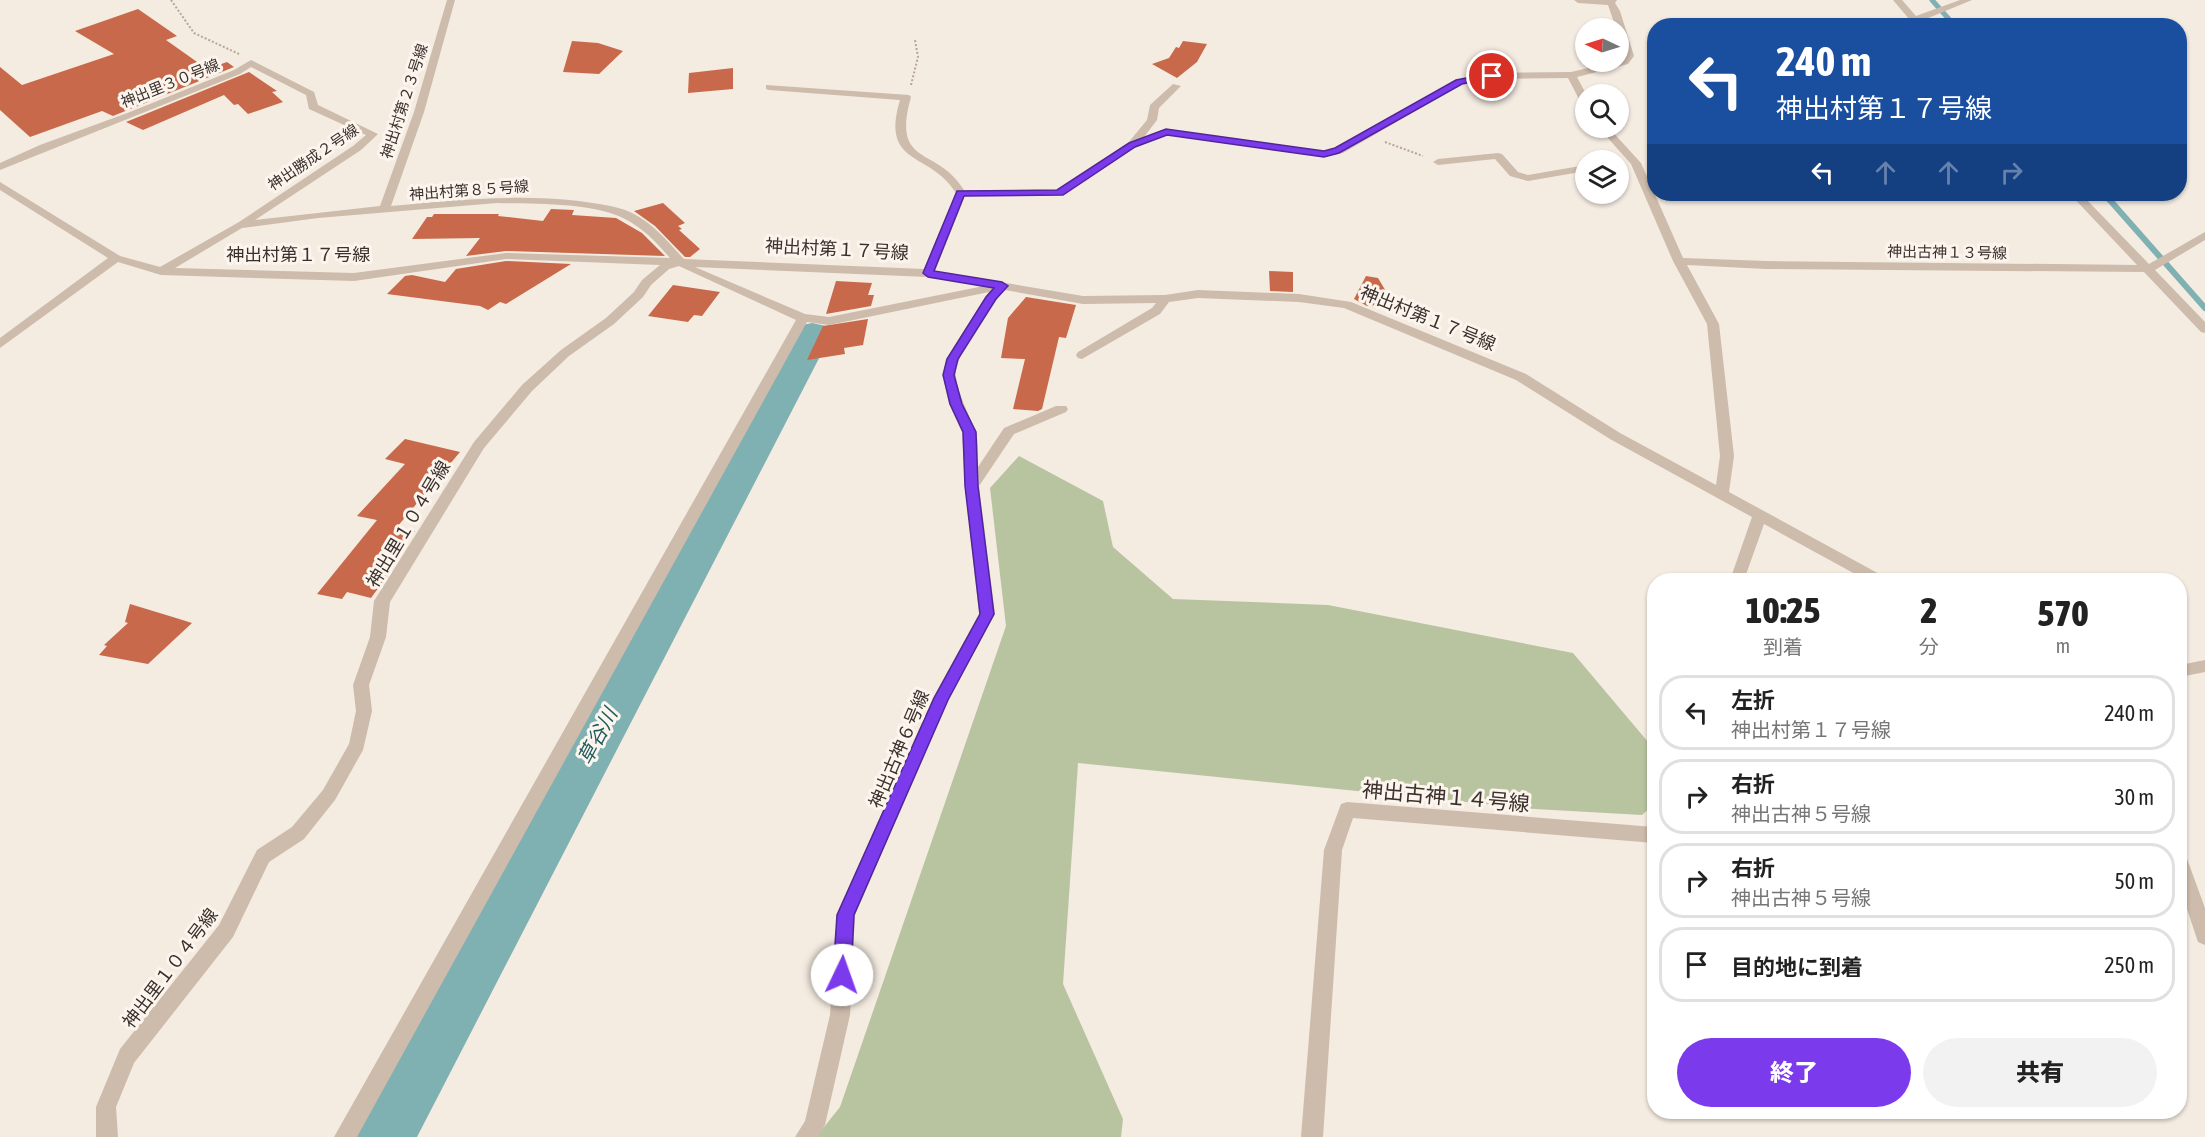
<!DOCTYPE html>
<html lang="ja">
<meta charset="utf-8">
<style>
:root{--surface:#fff;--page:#f2f2f2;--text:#222;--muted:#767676;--line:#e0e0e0;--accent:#7c3aed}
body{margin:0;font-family:"Asap Condensed","Noto Sans JP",sans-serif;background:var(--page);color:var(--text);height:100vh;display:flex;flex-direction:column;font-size:22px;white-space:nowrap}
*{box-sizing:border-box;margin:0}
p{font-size:20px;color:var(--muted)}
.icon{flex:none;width:33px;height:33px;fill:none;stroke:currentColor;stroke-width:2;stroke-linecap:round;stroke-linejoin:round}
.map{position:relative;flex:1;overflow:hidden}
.sheet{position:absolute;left:1647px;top:573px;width:540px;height:546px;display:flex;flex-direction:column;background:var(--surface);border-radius:24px;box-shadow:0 2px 4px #0004}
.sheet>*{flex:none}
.top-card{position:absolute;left:1647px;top:18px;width:540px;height:183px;border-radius:24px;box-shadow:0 2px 4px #0004;background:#1a4fa0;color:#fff;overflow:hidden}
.needle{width:39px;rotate:274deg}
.controls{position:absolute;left:1575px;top:18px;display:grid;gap:12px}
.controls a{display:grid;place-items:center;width:54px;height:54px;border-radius:50%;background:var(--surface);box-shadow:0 2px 4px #0004;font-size:30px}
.pin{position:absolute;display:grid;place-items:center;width:51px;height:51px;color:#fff;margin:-26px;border:3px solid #fff;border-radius:50%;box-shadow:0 2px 6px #0007}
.me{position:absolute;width:66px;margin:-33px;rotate:3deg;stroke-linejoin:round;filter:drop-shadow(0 0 4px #0008)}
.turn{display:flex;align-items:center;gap:21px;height:126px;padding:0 30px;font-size:27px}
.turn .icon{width:78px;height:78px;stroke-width:2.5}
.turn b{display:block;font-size:42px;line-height:51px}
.lanes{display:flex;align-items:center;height:57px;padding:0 30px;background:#0003;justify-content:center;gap:30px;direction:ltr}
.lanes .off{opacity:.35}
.eta{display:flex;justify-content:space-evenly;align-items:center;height:102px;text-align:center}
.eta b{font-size:36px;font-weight:800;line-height:42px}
.action{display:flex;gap:12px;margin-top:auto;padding:12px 30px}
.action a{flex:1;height:69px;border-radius:36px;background:var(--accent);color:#fff;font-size:24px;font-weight:800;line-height:69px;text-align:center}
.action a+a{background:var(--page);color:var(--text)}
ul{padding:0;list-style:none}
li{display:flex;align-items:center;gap:18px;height:75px;margin:0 12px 9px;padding:0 18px;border:3px solid var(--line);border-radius:24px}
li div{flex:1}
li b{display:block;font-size:22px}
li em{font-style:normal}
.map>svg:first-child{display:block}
.green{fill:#b8c4a0}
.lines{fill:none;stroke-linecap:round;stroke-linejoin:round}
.stream-far1{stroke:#7fb0b2;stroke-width:5}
.stream{stroke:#7fb0b2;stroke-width:6}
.river{fill:#7fb0b2;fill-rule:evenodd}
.building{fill:#c8694b}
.path{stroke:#b9a596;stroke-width:2;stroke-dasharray:2 2;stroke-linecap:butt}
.street{fill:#cdbbac;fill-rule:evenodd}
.route{fill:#7c3aed;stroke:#51269a;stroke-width:1.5}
.labels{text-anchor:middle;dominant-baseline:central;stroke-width:6;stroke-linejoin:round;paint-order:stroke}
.far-street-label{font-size:15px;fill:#3b302b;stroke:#fbf5ee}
.street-label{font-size:18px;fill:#3b302b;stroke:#fbf5ee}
.water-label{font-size:20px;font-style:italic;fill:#1f5a5e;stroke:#fbf5ee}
.near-street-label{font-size:21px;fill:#3b302b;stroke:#fbf5ee}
</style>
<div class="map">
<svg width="2205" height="1137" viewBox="0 0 2205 1137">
<rect width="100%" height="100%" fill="#f4ebe1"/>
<path class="green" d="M 1019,456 L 1103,501 L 1113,547 L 1173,599 L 1328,605 L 1573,653 L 1654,749 L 1654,804 L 1642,815 L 1535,809 L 1078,763 L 1063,984 L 1123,1119 L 1121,1137 L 816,1137 L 840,1107 L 1006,626 L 990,488 Z"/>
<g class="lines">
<path class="stream-far1" d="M 1932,0 L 1955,26
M 2104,194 L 2109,200"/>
<path class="stream" d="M 2108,198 L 2205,308"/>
<path class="river" d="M 812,323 L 826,326 L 831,335 L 417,1137 L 349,1137 L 359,1114 L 793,335 L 798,326 Z"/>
</g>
<path class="building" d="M 138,9 L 177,36 L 166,40 L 207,69 L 227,62 L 234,67 L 113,116 L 102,111 L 30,137 L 0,110 L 0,67 L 22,85 L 114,54 L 75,31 Z
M 572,41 L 598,43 L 623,51 L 599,74 L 563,72 Z
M 1183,41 L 1207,44 L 1197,62 L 1177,78 L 1152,64 L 1169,58 L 1176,47 L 1179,48 Z
M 733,68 L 733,89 L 688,93 L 689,73 Z
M 249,72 L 277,91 L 272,92 L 283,102 L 248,114 L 238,104 L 234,105 L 224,95 L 143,130 L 126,122 Z
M 663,203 L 685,223 L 678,226 L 682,229 L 679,230 L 700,249 L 690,257 L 685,257 L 655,226 L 634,211 Z
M 551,209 L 574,210 L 572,215 L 616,218 L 642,233 L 665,256 L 506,251 L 466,256 L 480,238 L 412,239 L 427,217 L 432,217 L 434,214 L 499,214 L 498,216 L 543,221 Z
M 506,261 L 571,264 L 506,304 L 500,302 L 488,310 L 480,306 L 387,294 L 405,276 L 412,275 L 445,282 L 456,269 Z
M 1269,271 L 1293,272 L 1293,292 L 1270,291 Z
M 1366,276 L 1378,278 L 1393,303 L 1367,306 L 1354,299 Z
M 836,281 L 872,283 L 868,295 L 874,295 L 871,306 L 826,314 Z
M 673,285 L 720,292 L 702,316 L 694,315 L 688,322 L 648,316 Z
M 1026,297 L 1076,305 L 1066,338 L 1059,337 L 1042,409 L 1038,411 L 1013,409 L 1025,359 L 1001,358 L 1008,318 Z
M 868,319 L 863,345 L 844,348 L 845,354 L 807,360 L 823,326 Z
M 405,439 L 460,452 L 397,527 L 415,531 L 379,574 L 387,576 L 371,598 L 347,592 L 342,599 L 317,594 L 377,520 L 357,516 L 405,464 L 385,459 Z
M 130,604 L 176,618 L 192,623 L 148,664 L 99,655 L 107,646 L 104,645 L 128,623 L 125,622 Z"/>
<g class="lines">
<path class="path" d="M 171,0 L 194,33 L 239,54
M 911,85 L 918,57 L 915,40
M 1385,142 L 1423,156"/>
<path class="street" d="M 447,0 L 455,0 L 424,112 L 391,206 C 454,200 516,194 579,201 C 597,204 616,205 632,213 C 653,223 668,242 684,259 L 924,269 L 956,193 C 930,151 880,167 900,100 L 769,90 L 766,89 L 766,85 L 909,95 L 911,97 C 891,168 937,145 964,190 L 1057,190 L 1128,143 L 1147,120 L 1150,105 L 1173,84 L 1181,86 L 1159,108 L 1157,120 L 1144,137 L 1166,129 L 1324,151 L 1336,148 L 1456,80 L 1492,73 L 1571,72 L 1622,60 L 1624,56 L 1618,28 L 1616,28 L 1608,5 L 1578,3 L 1574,0 L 1617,0 L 1615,3 L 1620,11 L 1634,56 L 1628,64 L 1577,77 L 1586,94 L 1586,106 L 1581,103 L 1568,78 L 1492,79 L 1462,84 L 1343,153 L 1324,157 L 1167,135 L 1136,147 L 1063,195 L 965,196 L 935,271 L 1083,296 L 1165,295 L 1198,290 L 1299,294 L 1351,302 L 1526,374 L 1620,433 L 1716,485 L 1720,456 L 1707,324 L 1673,261 L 1631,164 L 1599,128 L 1609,128 L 1641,163 L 1683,258 L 1766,261 L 2137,265 L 2070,194 L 2081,194 L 2149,264 L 2205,232 L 2205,240 L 2155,270 L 2205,322 L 2205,333 L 2201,332 L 2144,272 L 1766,269 L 1687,265 L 1719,324 L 1734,456 L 1729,492 L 1883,576 L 1886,580 L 1866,580 L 1764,524 L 1744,580 L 1730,580 L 1752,517 L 1610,439 L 1516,380 L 1344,308 L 1299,302 L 1198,298 L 1169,302 L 1160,314 L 1082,359 L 1078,358 L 1076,355 L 1078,352 L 1152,308 L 1156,303 L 1083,304 L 1005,290 C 990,305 953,357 956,377 C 959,397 968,412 975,430 C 979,440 977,455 978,467 L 1004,428 L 1056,406 L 1066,406 L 1068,409 L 1066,412 L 1014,434 L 979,486 L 995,614 L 948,700 L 855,915 L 850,1015 L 825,1125 L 818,1137 L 795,1137 L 805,1121 L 830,1015 L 837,915 L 933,698 L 979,614 L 965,486 L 962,432 L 949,404 L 943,375 L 946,359 L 989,292 L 829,325 L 807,322 L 357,1137 L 334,1137 L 796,320 L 679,266 L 669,269 L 651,285 L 643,297 L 614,324 L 569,356 L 532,391 L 484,448 L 390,602 L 386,637 L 369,685 L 372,711 L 363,750 L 335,800 L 304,839 L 269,862 L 233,937 L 134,1063 L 116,1107 L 118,1137 L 96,1137 L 96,1107 L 120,1049 L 219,925 L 257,850 L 292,827 L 323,790 L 349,744 L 356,711 L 353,685 L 370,637 L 374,601 L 474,442 L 522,385 L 561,350 L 606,318 L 634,292 L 642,280 L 660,265 L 506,259 L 354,281 L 161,275 L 118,262 L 0,348 L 0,338 L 108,258 L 0,190 L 0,182 L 120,256 L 160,267 L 239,222 L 353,146 L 366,135 L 309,109 L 306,95 L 251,67 L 240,74 L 0,170 L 0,163 L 40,145 L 130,112 L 234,70 L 251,60 L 314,92 L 318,105 L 378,134 L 361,150 L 255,220 L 380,206 L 414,112 ZM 497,203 C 533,204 594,202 625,219 C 643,228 657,243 670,258 L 506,253 L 354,273 L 175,268 L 242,228 L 318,218 ZM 695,267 L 928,277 L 984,286 L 829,317 L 805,314 Z
M 1893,0 L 1902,0 L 1916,16 L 1960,0 L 1972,0 L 1921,21 L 1924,26 L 1915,26 Z
M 1498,153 L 1502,154 L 1518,172 L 1528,175 L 1586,165 L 1586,171 L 1528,181 L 1510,176 L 1495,159 L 1438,165 L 1433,162 L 1438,159 Z
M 2205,660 L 2205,672 L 2180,677 L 2180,665 Z
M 1347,802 L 1654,827 L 1654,843 L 1353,818 L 1342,850 L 1323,1137 L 1301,1137 L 1324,850 L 1341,804 Z
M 2180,854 L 2186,856 L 2205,908 L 2205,945 L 2198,942 L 2180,888 Z"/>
</g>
<path class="route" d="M 1492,73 L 1496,76 L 1495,77 L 1462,84 L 1339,153 L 1324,157 L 1167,135 L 1135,147 L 1063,195 L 964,196 L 934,271 L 1002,282 L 1008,286 L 996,299 L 958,359 L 954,375 L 962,404 L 976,432 L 978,486 L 994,614 L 948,700 L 854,915 L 851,975 L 848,981 L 842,983 L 836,981 L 833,975 L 837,915 L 934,698 L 980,614 L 965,486 L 963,432 L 950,404 L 943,375 L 947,359 L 986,297 L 994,288 L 928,277 L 923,273 L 957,191 L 1057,190 L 1129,143 L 1166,129 L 1324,151 L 1335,148 L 1456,80 Z"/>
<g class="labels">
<g class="far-street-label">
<text transform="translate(170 83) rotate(-22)">神出里３０号線</text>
<text transform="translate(404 101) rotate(-72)">神出村第２３号線</text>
<text transform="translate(313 157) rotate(-34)">神出勝成２号線</text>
<text transform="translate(469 190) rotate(-4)">神出村第８５号線</text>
<text transform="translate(1947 252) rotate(1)">神出古神１３号線</text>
</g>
<g class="street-label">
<text transform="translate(837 249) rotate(3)">神出村第１７号線</text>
<text x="298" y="254">神出村第１７号線</text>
<text transform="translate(1428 318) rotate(22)">神出村第１７号線</text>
<text transform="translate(408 524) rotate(-59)">神出里１０４号線</text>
<text transform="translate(899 749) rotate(-67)">神出古神６号線</text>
<text transform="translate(170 968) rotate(-53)">神出里１０４号線</text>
</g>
<g class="water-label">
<text transform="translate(597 736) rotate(-62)">草谷川</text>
</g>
<g class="near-street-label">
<text transform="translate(1446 796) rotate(5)">神出古神１４号線</text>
</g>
</g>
</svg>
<div class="controls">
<a><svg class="needle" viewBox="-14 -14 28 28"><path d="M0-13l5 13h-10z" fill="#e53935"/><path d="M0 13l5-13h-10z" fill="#767676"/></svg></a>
<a><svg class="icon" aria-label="search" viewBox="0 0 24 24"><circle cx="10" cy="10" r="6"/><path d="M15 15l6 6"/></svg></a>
<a><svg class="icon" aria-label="layers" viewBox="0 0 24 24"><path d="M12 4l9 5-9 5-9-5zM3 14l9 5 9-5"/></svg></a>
</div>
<div class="pin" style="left:1492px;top:76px;background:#d93025"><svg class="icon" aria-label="arrive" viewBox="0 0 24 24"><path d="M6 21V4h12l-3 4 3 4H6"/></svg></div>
<svg class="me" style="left:842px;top:975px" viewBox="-20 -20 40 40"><circle r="19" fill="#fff"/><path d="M0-13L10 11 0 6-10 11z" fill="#7c3aed"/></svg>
<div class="top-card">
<div class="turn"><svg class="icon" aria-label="left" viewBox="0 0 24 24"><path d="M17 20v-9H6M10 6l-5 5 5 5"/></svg><div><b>240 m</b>神出村第１７号線</div></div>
<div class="lanes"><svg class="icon" aria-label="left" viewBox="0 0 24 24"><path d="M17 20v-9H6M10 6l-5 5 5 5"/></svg><svg class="icon off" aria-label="ahead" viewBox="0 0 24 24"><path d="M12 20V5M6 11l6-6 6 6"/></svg><svg class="icon off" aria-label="ahead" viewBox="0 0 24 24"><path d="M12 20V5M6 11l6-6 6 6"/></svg><svg class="icon off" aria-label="right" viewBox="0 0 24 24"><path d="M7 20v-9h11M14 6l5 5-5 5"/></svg></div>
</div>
<section class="sheet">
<div class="eta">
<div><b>10:25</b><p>到着</p></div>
<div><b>2</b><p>分</p></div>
<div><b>570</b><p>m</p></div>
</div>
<ul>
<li><svg class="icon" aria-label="left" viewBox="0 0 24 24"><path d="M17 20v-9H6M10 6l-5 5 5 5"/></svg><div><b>左折</b><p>神出村第１７号線</p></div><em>240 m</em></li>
<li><svg class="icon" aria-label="right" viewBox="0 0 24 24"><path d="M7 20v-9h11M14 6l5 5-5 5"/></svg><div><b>右折</b><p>神出古神５号線</p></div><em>30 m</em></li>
<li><svg class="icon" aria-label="right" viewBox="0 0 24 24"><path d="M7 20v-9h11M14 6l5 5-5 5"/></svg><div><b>右折</b><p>神出古神５号線</p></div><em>50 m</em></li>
<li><svg class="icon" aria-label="arrive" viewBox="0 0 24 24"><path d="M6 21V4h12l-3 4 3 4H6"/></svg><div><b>目的地に到着</b></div><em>250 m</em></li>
</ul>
<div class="action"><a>終了</a><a>共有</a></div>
</section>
</div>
